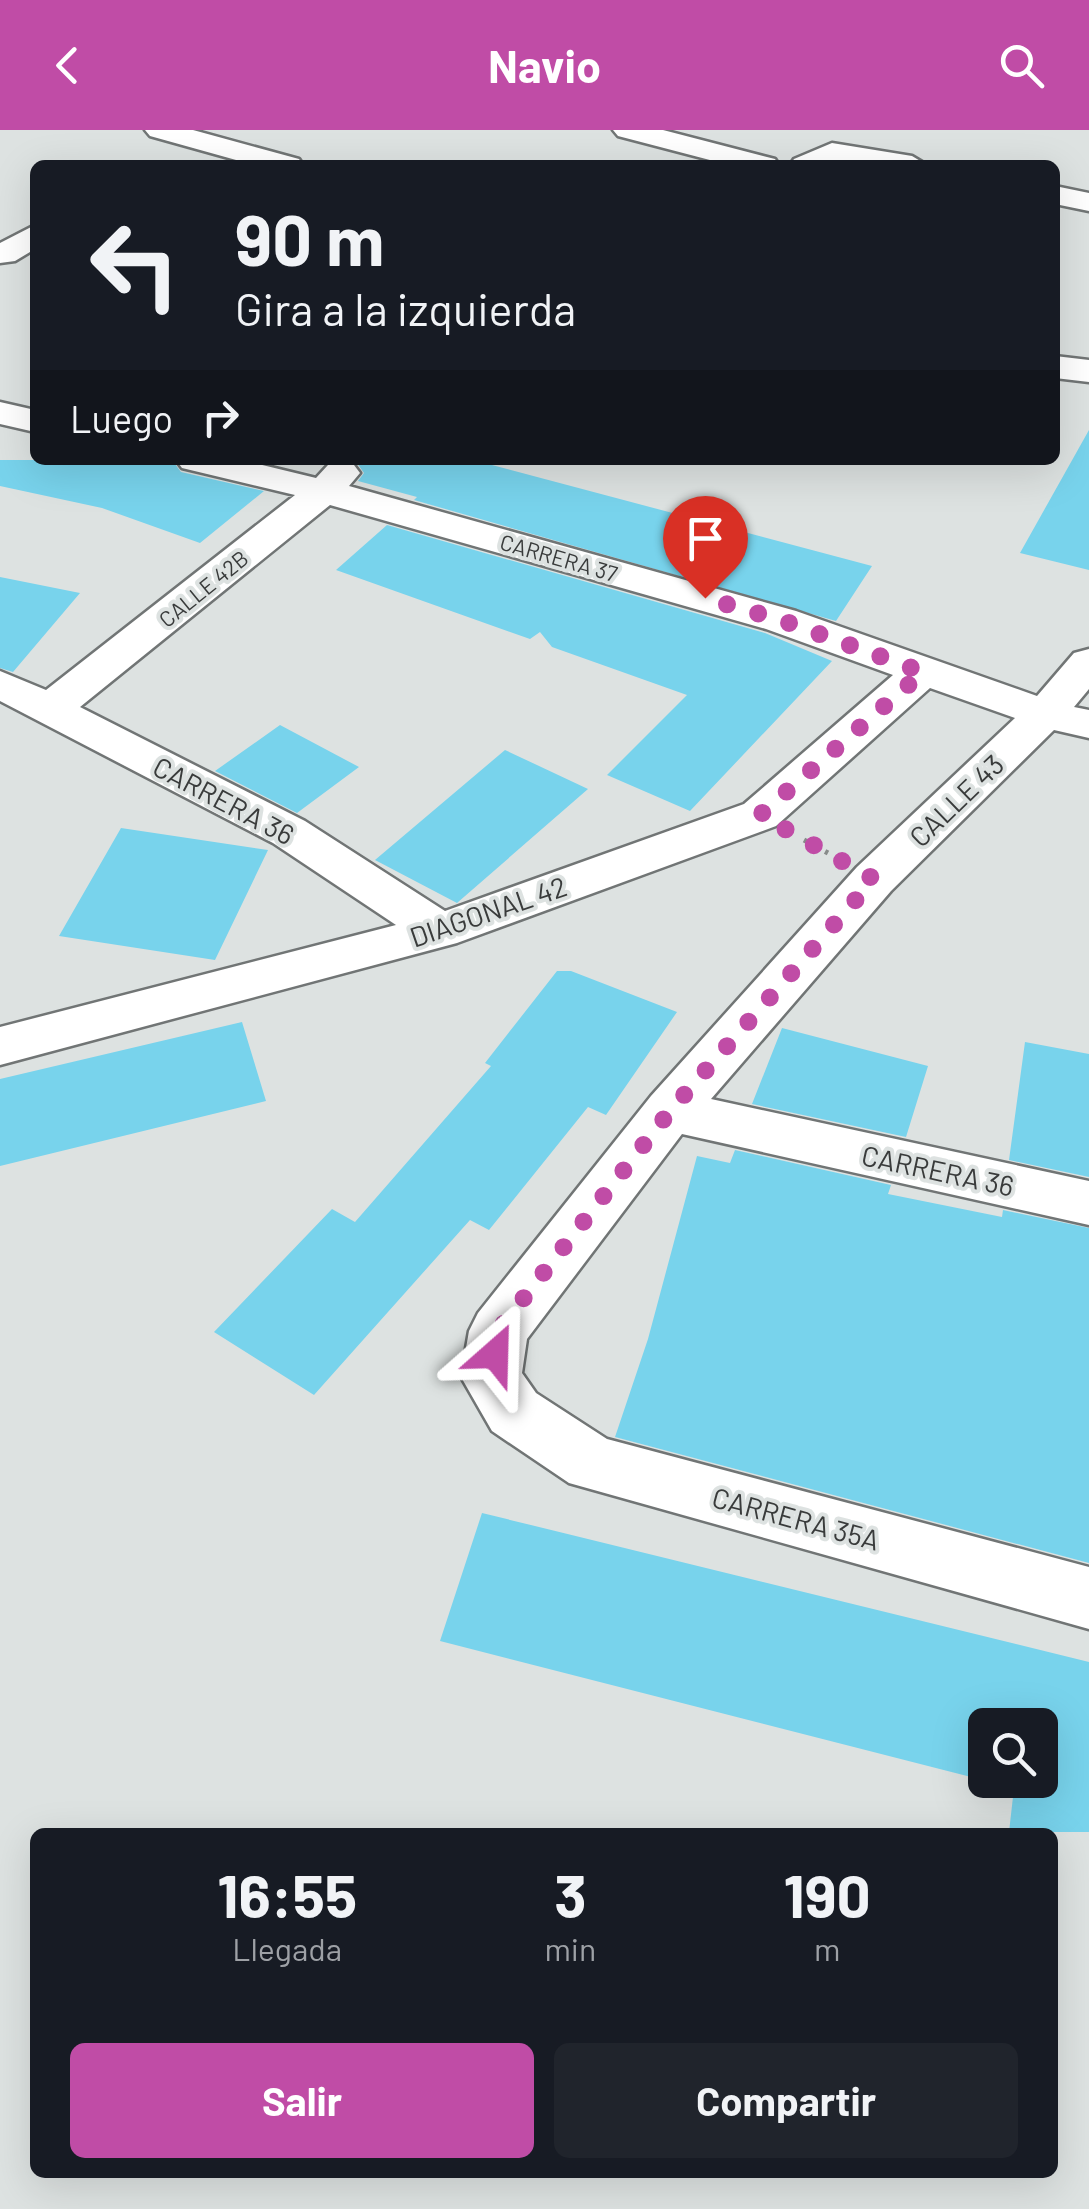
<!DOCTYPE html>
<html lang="es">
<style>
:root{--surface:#171b24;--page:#20242c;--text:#f1f3f6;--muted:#9ea1a6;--accent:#c04ca6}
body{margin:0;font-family:Barlow,sans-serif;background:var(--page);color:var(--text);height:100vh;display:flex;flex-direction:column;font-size:38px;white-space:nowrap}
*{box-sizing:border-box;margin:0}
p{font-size:32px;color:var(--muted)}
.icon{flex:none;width:55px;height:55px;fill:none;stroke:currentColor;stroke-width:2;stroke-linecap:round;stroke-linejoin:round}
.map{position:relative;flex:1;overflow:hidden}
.sheet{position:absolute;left:30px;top:1698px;width:1028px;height:350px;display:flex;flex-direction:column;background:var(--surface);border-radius:15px;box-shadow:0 10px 40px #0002}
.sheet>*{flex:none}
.banner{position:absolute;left:30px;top:30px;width:1030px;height:305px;border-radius:15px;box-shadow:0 10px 40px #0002;background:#171b24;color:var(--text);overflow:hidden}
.buttons{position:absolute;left:968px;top:1578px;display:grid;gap:20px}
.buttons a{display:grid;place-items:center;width:90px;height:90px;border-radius:15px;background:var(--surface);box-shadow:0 10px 40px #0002;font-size:50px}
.pin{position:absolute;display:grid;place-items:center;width:85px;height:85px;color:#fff;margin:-102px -42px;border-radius:50% 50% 50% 0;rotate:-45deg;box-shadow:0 0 10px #0007}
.pin .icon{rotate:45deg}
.me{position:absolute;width:110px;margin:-55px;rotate:25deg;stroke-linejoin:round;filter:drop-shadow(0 0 8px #0008)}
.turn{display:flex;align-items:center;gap:35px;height:210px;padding:0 40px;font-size:45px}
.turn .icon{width:130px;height:130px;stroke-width:2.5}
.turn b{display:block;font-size:70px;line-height:85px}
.then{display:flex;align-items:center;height:95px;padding:0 40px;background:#0003;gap:20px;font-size:38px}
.eta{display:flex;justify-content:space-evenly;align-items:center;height:170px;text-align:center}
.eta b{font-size:60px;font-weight:700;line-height:70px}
.primary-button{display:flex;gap:20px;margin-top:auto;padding:20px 40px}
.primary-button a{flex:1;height:115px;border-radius:15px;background:var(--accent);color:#fff;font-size:40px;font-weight:700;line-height:115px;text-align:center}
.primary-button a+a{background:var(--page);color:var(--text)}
header{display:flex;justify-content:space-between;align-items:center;height:130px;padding:0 40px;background:var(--accent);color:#fff;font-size:45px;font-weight:700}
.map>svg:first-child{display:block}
.building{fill:#78d3ec;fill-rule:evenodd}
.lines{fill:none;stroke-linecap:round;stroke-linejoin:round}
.street-casing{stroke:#717575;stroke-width:5}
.path{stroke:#878b8a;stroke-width:5;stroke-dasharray:6 6;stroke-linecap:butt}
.street{fill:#fff;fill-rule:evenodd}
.route{stroke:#c04ca6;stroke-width:18;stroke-dasharray:0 32.4}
.labels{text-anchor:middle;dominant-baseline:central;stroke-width:8;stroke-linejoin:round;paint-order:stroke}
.far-street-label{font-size:22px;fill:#393b3b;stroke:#dde2e1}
.street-label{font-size:28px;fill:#393b3b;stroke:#dde2e1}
</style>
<header><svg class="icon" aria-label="back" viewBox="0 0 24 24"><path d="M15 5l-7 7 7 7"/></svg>Navio<svg class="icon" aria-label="search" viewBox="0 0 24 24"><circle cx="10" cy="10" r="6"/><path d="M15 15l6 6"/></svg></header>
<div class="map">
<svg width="1089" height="2079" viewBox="0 0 1089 2079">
<rect width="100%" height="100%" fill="#dde2e1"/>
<path class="building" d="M 1089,300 L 1089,440 L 1020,423 Z
M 0,330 L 172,330 L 181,342 L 264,361 L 200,413 L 102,378 L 0,356 Z
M 335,330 L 473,330 L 872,436 L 836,491 L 414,370 L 417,367 L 358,351 L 364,343 L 357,333 Z
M 387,395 L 765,503 L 832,531 L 690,681 L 607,645 L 687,565 L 552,517 L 540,502 L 530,509 L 336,440 Z
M 0,447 L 80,463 L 13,542 L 0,538 Z
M 280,595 L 359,637 L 297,683 L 215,641 Z
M 505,620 L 588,659 L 457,773 L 375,730 Z
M 121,698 L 268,720 L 215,830 L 59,806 Z
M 557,841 L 571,841 L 677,882 L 606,985 L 588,977 L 489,1100 L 470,1090 L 314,1265 L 214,1202 L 332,1079 L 355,1092 L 491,936 L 485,933 Z
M 242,892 L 266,971 L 0,1036 L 0,949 Z
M 782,898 L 928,936 L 906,1007 L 752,974 Z
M 1025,912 L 1089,924 L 1089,1047 L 1009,1030 Z
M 735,1020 L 891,1055 L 888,1064 L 1002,1087 L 1003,1080 L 1089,1098 L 1089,1433 L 615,1307 L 648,1209 L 697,1026 L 730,1033 Z
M 482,1383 L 1089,1532 L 1089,1702 L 1009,1702 L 1014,1658 L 440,1511 ZM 985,1595 L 1040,1595 L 1040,1650 L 985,1650 Z"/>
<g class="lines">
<g class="street-casing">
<path id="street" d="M 145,0 L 193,0 L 299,29 L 303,35 L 254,35 L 150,6 Z
M 613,0 L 663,0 L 775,29 L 779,35 L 729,35 L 618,6 Z
M 832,13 L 912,26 L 927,35 L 790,35 L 794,29 Z
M 1055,56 L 1089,63 L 1089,81 L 1055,74 Z
M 35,95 L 35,119 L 15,131 L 0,133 L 0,113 Z
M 1055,226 L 1089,230 L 1089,252 L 1055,248 Z
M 0,272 L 35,280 L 35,302 L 0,294 Z
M 176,330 L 242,330 L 316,348 L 328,335 L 354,335 L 360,343 L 349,356 L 796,481 L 1037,566 L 1074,523 L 1089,519 L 1089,559 L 1074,577 L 1089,580 L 1089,608 L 1054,600 L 891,761 L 711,969 L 1089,1051 L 1089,1095 L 682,1004 L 527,1209 L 522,1243 L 536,1263 L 607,1309 L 1089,1437 L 1089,1499 L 569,1353 L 492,1301 L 461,1247 L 469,1201 L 478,1183 L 651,966 L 857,737 L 1015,588 L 930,558 L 776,696 L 457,813 L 0,935 L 0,897 L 396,795 L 273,713 L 0,571 L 0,541 L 46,560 L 295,365 L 182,338 ZM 330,375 L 766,499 L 893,545 L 744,674 L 445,781 L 305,691 L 80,577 Z"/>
</g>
<path class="path" d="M 804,710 L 828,723"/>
<use href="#street" class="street"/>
</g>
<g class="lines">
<path class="route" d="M 495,1224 L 498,1201 L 670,981 L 874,749 L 760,685 L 923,542 L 781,490 L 705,468"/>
</g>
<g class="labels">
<g class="far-street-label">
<text transform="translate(559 427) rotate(16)">CARRERA 37</text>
<text transform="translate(203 458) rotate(-39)">CALLE 42B</text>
</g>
<g class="street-label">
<text transform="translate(224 670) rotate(28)">CARRERA 36</text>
<text transform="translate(956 670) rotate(-44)">CALLE 43</text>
<text transform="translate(488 781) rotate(-19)">DIAGONAL 42</text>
<text transform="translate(938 1040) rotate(12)">CARRERA 36</text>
<text transform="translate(796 1388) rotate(15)">CARRERA 35A</text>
</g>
</g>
</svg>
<div class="buttons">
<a><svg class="icon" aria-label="search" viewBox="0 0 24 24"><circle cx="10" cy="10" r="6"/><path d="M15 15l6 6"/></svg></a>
</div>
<div class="pin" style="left:705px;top:468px;background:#d93025"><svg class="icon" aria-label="arrive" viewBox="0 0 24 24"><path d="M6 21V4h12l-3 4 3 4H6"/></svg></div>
<svg class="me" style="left:495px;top:1224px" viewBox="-20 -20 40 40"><path d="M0-17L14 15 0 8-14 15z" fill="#c04ca6" stroke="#fff" stroke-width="4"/></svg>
<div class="banner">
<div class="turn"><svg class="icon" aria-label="left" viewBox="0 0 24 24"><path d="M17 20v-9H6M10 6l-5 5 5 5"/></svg><div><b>90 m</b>Gira a la izquierda</div></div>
<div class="then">Luego<svg class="icon" aria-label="right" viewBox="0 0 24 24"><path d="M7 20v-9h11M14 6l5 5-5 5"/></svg></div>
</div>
<section class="sheet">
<div class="eta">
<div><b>16:55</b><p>Llegada</p></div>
<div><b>3</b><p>min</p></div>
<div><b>190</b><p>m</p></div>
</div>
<div class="primary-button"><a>Salir</a><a>Compartir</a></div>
</section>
</div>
